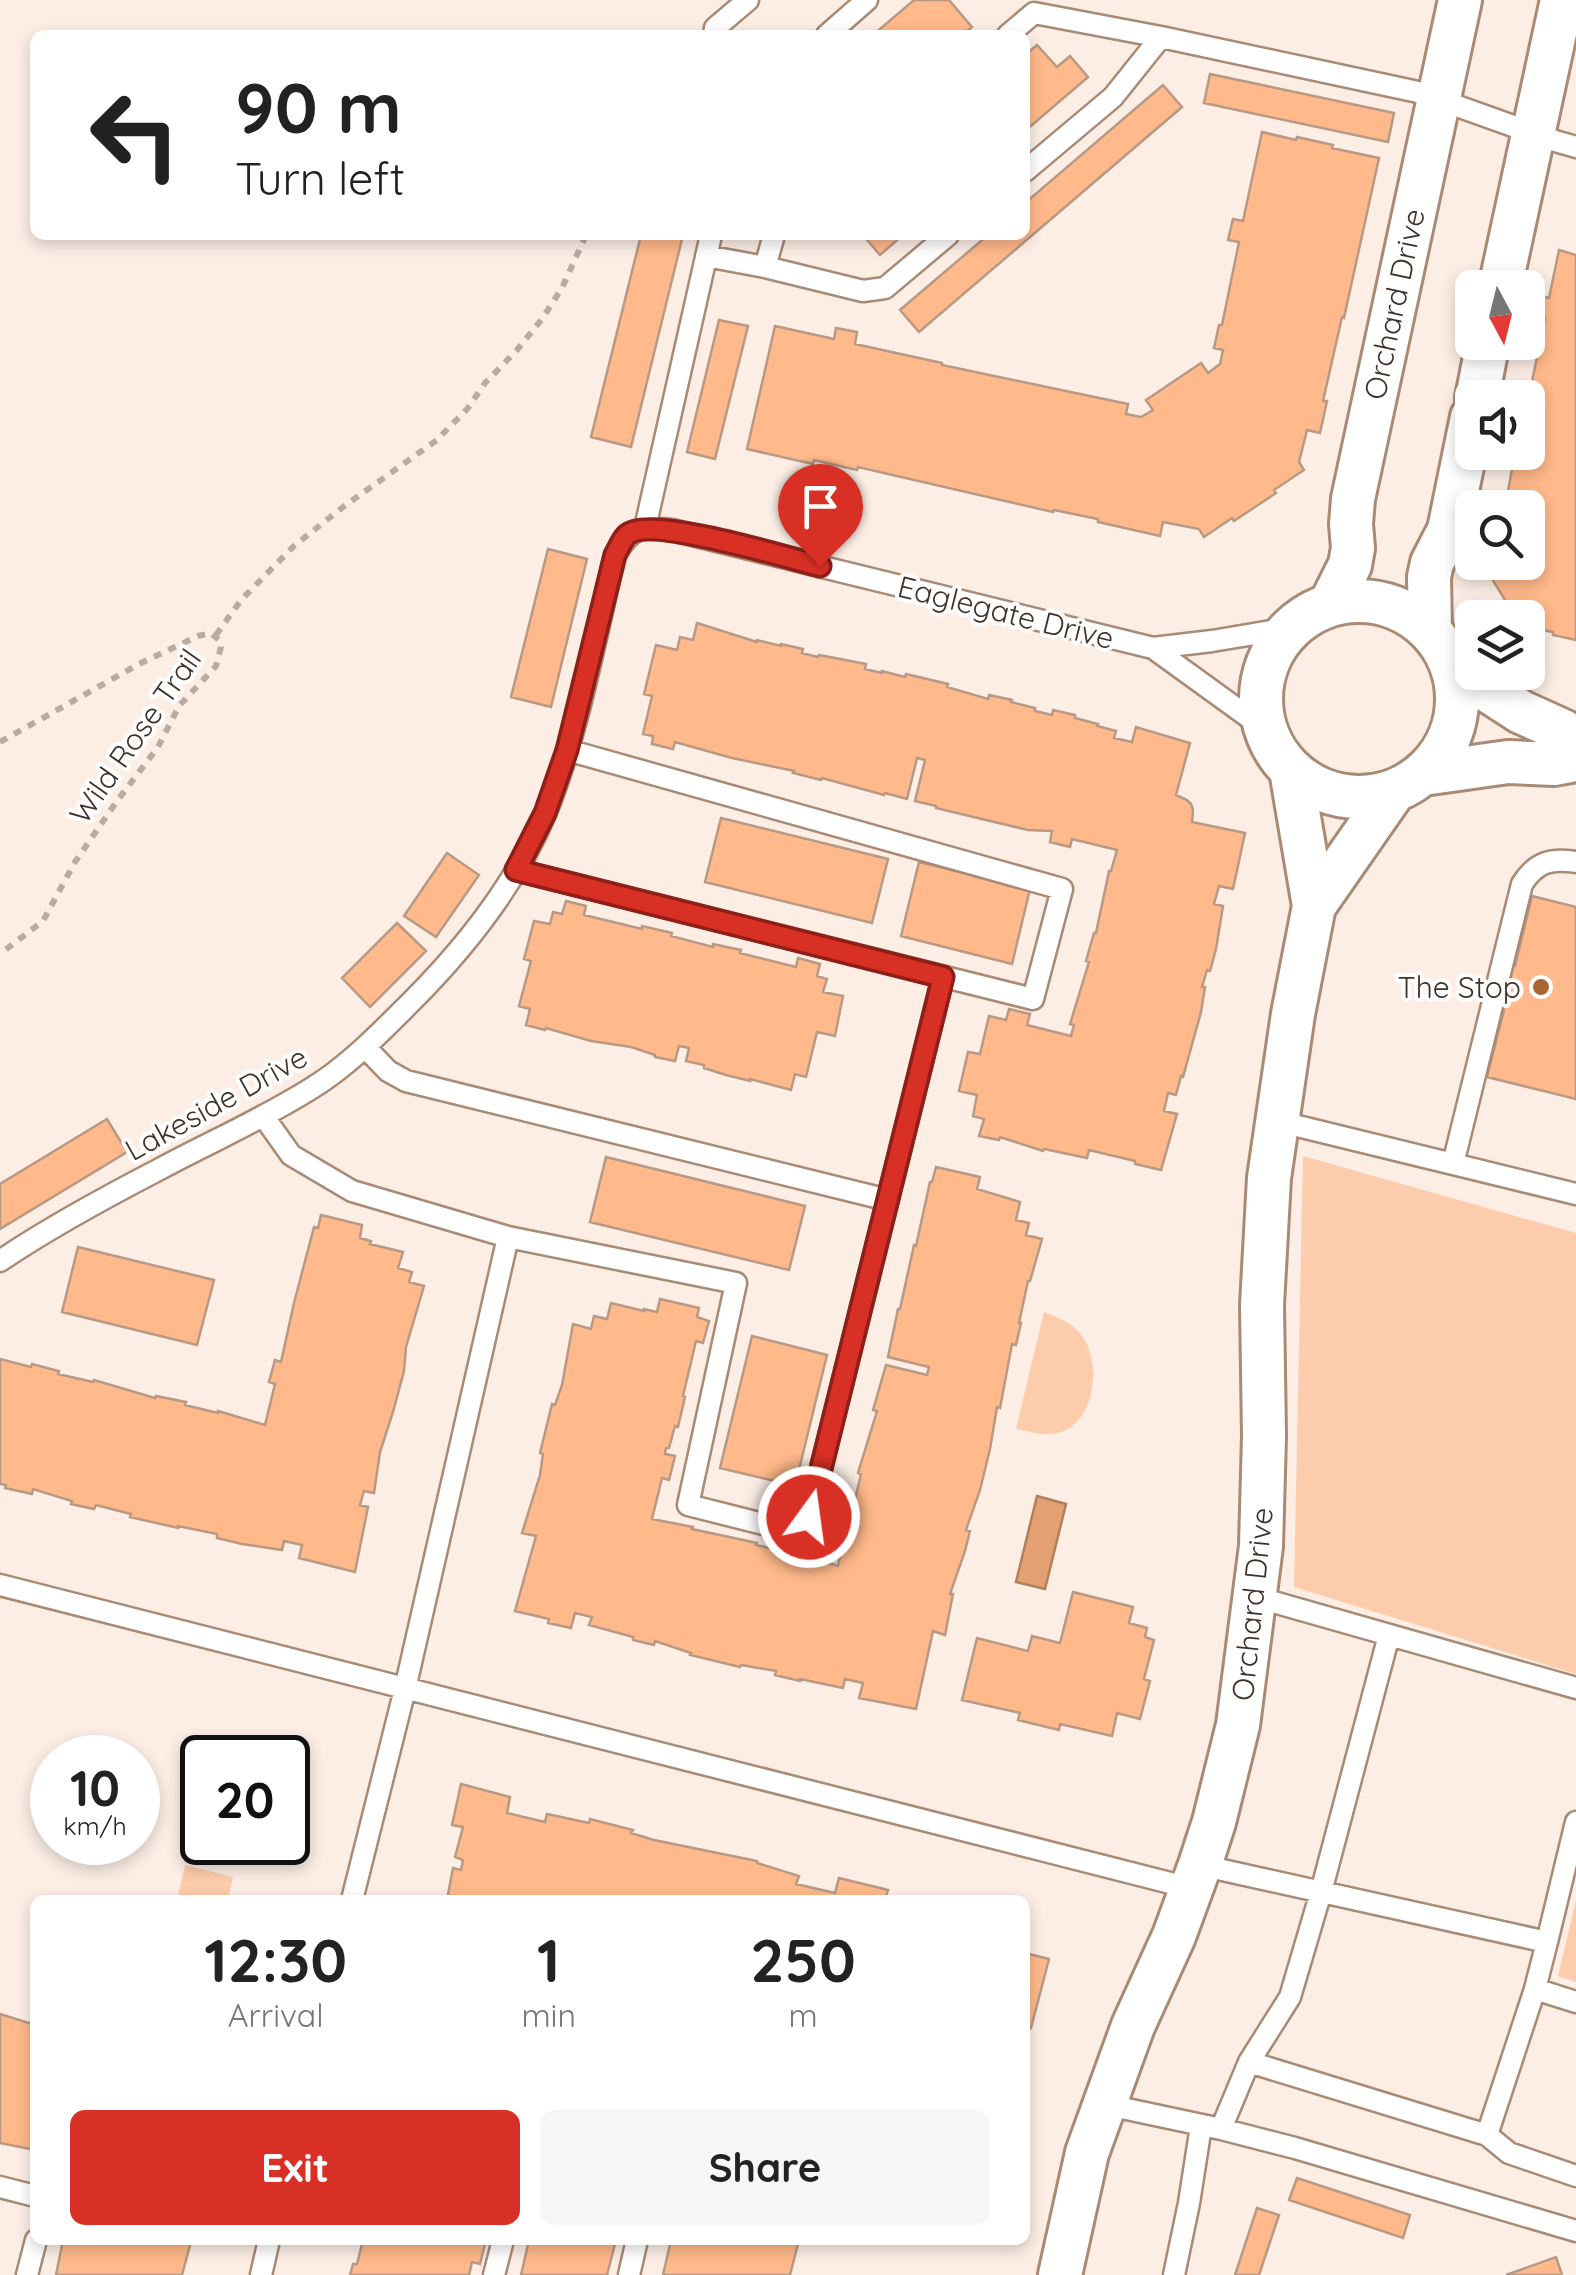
<!DOCTYPE html>
<style>
:root{--surface:#fff;--page:#f6f6f6;--text:#222;--muted:#767676;--accent:#d93025}
body{margin:0;font-family:Quicksand,sans-serif;background:var(--page);color:var(--text);height:100vh;display:flex;flex-direction:column;font-size:38px;white-space:nowrap}
*{box-sizing:border-box;margin:0}
p{font-size:32px;color:var(--muted)}
.icon{flex:none;width:55px;height:55px;fill:none;stroke:currentColor;stroke-width:2;stroke-linecap:round;stroke-linejoin:round}
.map{position:relative;flex:1;overflow:hidden}
.panel{position:absolute;left:30px;top:1895px;width:1000px;height:350px;display:flex;flex-direction:column;background:var(--surface);border-radius:15px;box-shadow:0 5px 15px #0003}
.panel>*{flex:none}
.banner{position:absolute;left:30px;top:30px;width:1000px;height:210px;border-radius:15px;box-shadow:0 5px 15px #0003;background:#fff;color:var(--text);overflow:hidden}
.needle{width:65px;rotate:173deg}
.tools{position:absolute;left:1455px;top:270px;display:grid;gap:20px}
.tools a{display:grid;place-items:center;width:90px;height:90px;border-radius:15px;background:var(--surface);box-shadow:0 5px 15px #0003;font-size:50px}
.speed{position:absolute;left:30px;top:1735px;display:flex;gap:20px;font-size:50px;font-weight:700;text-align:center}
.speed>*{display:grid;place-content:center;width:130px;height:130px;border-radius:50%;background:var(--surface);box-shadow:0 5px 15px #0003;line-height:1}
.speed small{font-size:25px;font-weight:400}
.speed .limit{border:5px solid #111;border-radius:15px;background:#fff;color:#111}
.pin{position:absolute;display:grid;place-items:center;width:85px;height:85px;color:#fff;margin:-102px -42px;border-radius:50% 50% 50% 0;rotate:-45deg;box-shadow:0 0 10px #0007}
.pin .icon{rotate:45deg}
.me{position:absolute;width:110px;margin:-55px;rotate:14deg;stroke-linejoin:round;filter:drop-shadow(0 0 8px #0008)}
.turn{display:flex;align-items:center;gap:35px;height:210px;padding:0 40px;font-size:45px}
.turn .icon{width:130px;height:130px;stroke-width:2.5}
.turn b{display:block;font-size:70px;line-height:85px}
.eta{display:flex;justify-content:space-evenly;align-items:center;height:170px;text-align:center}
.eta b{font-size:60px;font-weight:800;line-height:70px}
.button{display:flex;gap:20px;margin-top:auto;padding:20px 40px}
.button a{flex:1;height:115px;border-radius:15px;background:var(--accent);color:#fff;font-size:40px;font-weight:800;line-height:115px;text-align:center}
.button a+a{background:var(--page);color:var(--text)}
.map>svg:first-child{display:block}
.green{fill:#fdccac}
.water{fill:#e3a071;stroke:#b27f5b;stroke-width:2.5}
.building{fill:#ffb98a;stroke:#b89984;stroke-width:2.5}
.lines{fill:none;stroke-linecap:round;stroke-linejoin:round}
.lane-casing{stroke:#a98a75;stroke-width:25}
.street-casing{stroke:#a98a75;stroke-width:48}
.path{stroke:#b8aba2;stroke-width:6;stroke-dasharray:8 8;stroke-linecap:butt}
.lane{stroke:#fff;stroke-width:20}
.street{stroke:#fff;stroke-width:42}
.route-casing{stroke:#8d1f18;stroke-width:25}
.route{stroke:#d93025;stroke-width:18}
.poi-dot{fill:#a96634;stroke:#fefefe;stroke-width:4}
.labels{text-anchor:middle;dominant-baseline:central;stroke-width:8;stroke-linejoin:round;paint-order:stroke}
.street-label{font-size:30px;fill:#3f3229;stroke:#fefefe}
.poi-label{font-size:30px;fill:#3f3229;stroke:#fefefe;text-anchor:end}
</style>
<div class="map">
<svg width="1576" height="2275" viewBox="0 0 1576 2275">
<rect width="100%" height="100%" fill="#fceee5"/>
<path class="green" d="M 1303,1156 L 1576,1233 L 1576,1674 L 1294,1587 Z
M 1044,1312 C 1057,1317 1070,1322 1079,1332 C 1105,1361 1095,1434 1048,1434 C 1038,1435 1026,1430 1016,1429 Z
M 185,1865 L 233,1877 L 228,1900 L 177,1900 Z
M 1576,1900 L 1576,1982 L 1558,1976 Z"/>
<path class="water" d="M 1037,1496 L 1066,1504 L 1045,1589 L 1016,1582 Z"/>
<path class="building" d="M 914,0 L 949,0 L 972,27 L 962,35 L 873,35 Z
M 1037,45 L 1057,67 L 1070,56 L 1088,77 L 1025,131 L 1025,55 Z
M 1210,74 L 1394,113 L 1388,142 L 1204,103 Z
M 1163,85 L 1182,107 L 919,332 L 900,310 L 988,235 L 1025,235 L 1025,203 Z
M 1262,132 L 1296,140 L 1297,137 L 1333,145 L 1332,148 L 1379,158 L 1344,318 L 1342,317 L 1323,401 L 1327,401 L 1320,433 L 1307,430 L 1299,462 L 1304,470 L 1274,490 L 1276,493 L 1234,521 L 1232,518 L 1204,537 L 1199,529 L 1163,522 L 1160,536 L 1098,522 L 1098,519 L 1054,510 L 1053,512 L 858,467 L 857,470 L 814,460 L 813,464 L 747,449 L 775,326 L 834,339 L 836,328 L 857,332 L 855,344 L 942,363 L 942,365 L 1128,404 L 1126,414 L 1141,417 L 1153,410 L 1146,400 L 1201,363 L 1208,373 L 1220,364 L 1223,350 L 1214,348 L 1219,325 L 1222,325 L 1239,242 L 1228,240 L 1233,219 L 1243,221 Z
M 641,235 L 683,235 L 631,447 L 591,437 Z
M 863,235 L 903,235 L 880,255 Z
M 1559,250 L 1576,255 L 1576,640 L 1553,635 L 1553,632 L 1536,629 L 1528,634 L 1528,618 L 1516,618 L 1486,569 L 1494,562 L 1528,562 L 1528,508 L 1505,508 L 1515,452 L 1528,452 L 1528,401 L 1545,318 L 1536,315 L 1540,296 L 1549,298 Z
M 719,320 L 748,326 L 715,459 L 687,452 Z
M 548,549 L 587,559 L 551,707 L 511,697 Z
M 697,623 L 757,642 L 757,640 L 781,646 L 781,644 L 803,649 L 802,653 L 818,657 L 819,655 L 866,664 L 865,669 L 882,673 L 882,671 L 905,677 L 906,674 L 948,684 L 947,687 L 988,699 L 989,695 L 1012,700 L 1011,702 L 1035,708 L 1035,711 L 1052,715 L 1053,710 L 1075,715 L 1075,718 L 1098,724 L 1097,726 L 1116,731 L 1114,738 L 1132,742 L 1136,727 L 1190,743 L 1176,795 L 1187,800 L 1191,804 L 1193,810 L 1192,822 L 1245,833 L 1233,889 L 1219,886 L 1214,904 L 1223,906 L 1216,949 L 1210,971 L 1207,970 L 1202,987 L 1205,987 L 1201,1012 L 1183,1077 L 1181,1076 L 1176,1095 L 1168,1093 L 1164,1111 L 1177,1114 L 1161,1170 L 1135,1164 L 1135,1161 L 1089,1150 L 1087,1158 L 1044,1149 L 1043,1151 L 1000,1137 L 999,1140 L 979,1136 L 984,1119 L 973,1116 L 977,1095 L 959,1091 L 968,1052 L 980,1054 L 989,1016 L 1006,1020 L 1009,1009 L 1030,1014 L 1027,1025 L 1071,1036 L 1074,1025 L 1070,1024 L 1089,962 L 1086,961 L 1094,933 L 1096,933 L 1109,871 L 1111,871 L 1117,850 L 1072,839 L 1070,847 L 1050,842 L 1052,831 L 1028,830 L 936,808 L 936,806 L 915,801 L 925,760 L 917,758 L 907,799 L 885,793 L 884,795 L 822,778 L 821,780 L 793,773 L 794,771 L 732,758 L 675,742 L 673,749 L 652,744 L 653,736 L 643,734 L 652,696 L 644,694 L 656,645 L 677,650 L 680,637 L 693,640 Z
M 721,818 L 888,859 L 872,923 L 705,882 Z
M 447,853 L 479,875 L 436,937 L 404,916 Z
M 919,862 L 1030,889 L 1012,964 L 901,936 Z
M 1532,896 L 1576,907 L 1576,1099 L 1487,1077 L 1504,1010 L 1500,1009 L 1511,965 L 1515,966 Z
M 566,901 L 586,906 L 584,915 L 642,929 L 642,926 L 672,933 L 671,936 L 713,947 L 713,944 L 741,950 L 740,953 L 796,967 L 798,958 L 820,964 L 817,976 L 827,979 L 823,992 L 843,996 L 835,1036 L 817,1032 L 806,1077 L 795,1074 L 791,1090 L 750,1079 L 750,1081 L 726,1075 L 704,1068 L 704,1065 L 686,1061 L 689,1048 L 679,1046 L 675,1061 L 655,1057 L 655,1055 L 631,1047 L 591,1041 L 546,1028 L 545,1030 L 526,1025 L 530,1009 L 519,1006 L 531,961 L 524,959 L 534,921 L 550,924 L 553,912 L 562,914 Z
M 397,923 L 426,951 L 370,1007 L 342,978 Z
M 107,1119 L 127,1152 L 0,1229 L 0,1184 Z
M 606,1157 L 805,1206 L 789,1270 L 590,1222 Z
M 936,1167 L 980,1177 L 977,1189 L 1020,1202 L 1016,1220 L 1029,1223 L 1026,1235 L 1042,1239 L 1030,1281 L 1028,1281 L 1019,1323 L 1021,1323 L 1016,1345 L 1012,1344 L 1000,1408 L 997,1407 L 990,1449 L 980,1490 L 966,1530 L 970,1531 L 965,1551 L 950,1594 L 953,1594 L 945,1635 L 933,1631 L 916,1709 L 859,1698 L 863,1683 L 845,1679 L 843,1688 L 800,1679 L 800,1681 L 775,1675 L 776,1671 L 741,1665 L 740,1667 L 690,1655 L 691,1653 L 655,1641 L 654,1645 L 633,1640 L 633,1637 L 589,1625 L 592,1617 L 575,1613 L 571,1628 L 548,1623 L 549,1619 L 515,1611 L 536,1536 L 522,1533 L 540,1475 L 543,1454 L 540,1453 L 552,1404 L 555,1405 L 562,1385 L 573,1324 L 591,1329 L 594,1316 L 607,1319 L 611,1303 L 644,1311 L 644,1309 L 657,1312 L 660,1299 L 699,1308 L 697,1317 L 709,1321 L 703,1343 L 696,1341 L 683,1396 L 685,1397 L 678,1427 L 675,1426 L 669,1448 L 666,1448 L 665,1454 L 675,1456 L 669,1480 L 662,1478 L 652,1519 L 693,1527 L 692,1529 L 757,1543 L 756,1545 L 791,1553 L 791,1550 L 820,1557 L 819,1560 L 838,1566 L 846,1526 L 840,1524 L 846,1502 L 854,1504 L 861,1474 L 858,1473 L 877,1411 L 873,1410 L 886,1365 L 927,1375 L 929,1367 L 888,1357 L 898,1309 L 900,1309 L 914,1245 L 916,1246 L 930,1182 L 932,1182 Z
M 321,1215 L 362,1225 L 360,1238 L 371,1241 L 370,1244 L 403,1252 L 398,1268 L 412,1272 L 409,1282 L 424,1286 L 406,1347 L 404,1371 L 393,1412 L 380,1452 L 374,1493 L 364,1491 L 360,1505 L 368,1507 L 355,1572 L 299,1558 L 302,1545 L 284,1541 L 282,1550 L 242,1544 L 217,1538 L 217,1534 L 178,1526 L 178,1528 L 130,1517 L 131,1514 L 96,1505 L 94,1509 L 71,1504 L 72,1501 L 33,1489 L 32,1494 L 5,1488 L 6,1485 L 0,1484 L 0,1359 L 31,1367 L 32,1364 L 59,1371 L 58,1374 L 93,1382 L 94,1380 L 155,1398 L 156,1396 L 186,1402 L 185,1405 L 218,1413 L 218,1411 L 265,1425 L 275,1384 L 269,1382 L 275,1360 L 281,1362 L 294,1303 L 314,1227 L 318,1228 Z
M 78,1247 L 214,1280 L 197,1345 L 62,1312 Z
M 752,1336 L 827,1355 L 795,1486 L 720,1468 Z
M 1073,1592 L 1133,1607 L 1129,1623 L 1147,1628 L 1145,1637 L 1154,1640 L 1144,1679 L 1150,1681 L 1140,1719 L 1117,1713 L 1112,1736 L 1060,1724 L 1059,1730 L 1018,1720 L 1020,1713 L 962,1700 L 977,1638 L 1028,1651 L 1032,1636 L 1060,1643 Z
M 461,1784 L 510,1797 L 507,1813 L 545,1822 L 547,1814 L 589,1823 L 590,1819 L 633,1830 L 631,1833 L 654,1840 L 757,1861 L 757,1863 L 799,1876 L 796,1884 L 835,1893 L 839,1878 L 888,1890 L 885,1900 L 447,1900 L 453,1868 L 461,1870 L 463,1860 L 455,1857 L 463,1827 L 452,1825 Z
M 1025,1953 L 1049,1959 L 1031,2028 L 1025,2026 Z
M 0,2014 L 35,2025 L 35,2150 L 0,2143 Z
M 1297,2178 L 1410,2215 L 1403,2238 L 1289,2200 Z
M 1257,2208 L 1279,2215 L 1259,2275 L 1235,2275 Z
M 63,2240 L 189,2240 L 188,2243 L 190,2245 L 182,2275 L 56,2275 Z
M 348,2240 L 471,2240 L 485,2244 L 480,2264 L 472,2262 L 469,2275 L 350,2275 L 353,2264 L 357,2264 L 362,2244 Z
M 529,2240 L 616,2240 L 607,2275 L 521,2275 Z
M 671,2240 L 799,2240 L 790,2275 L 663,2275 Z
M 1556,2257 L 1562,2275 L 1506,2275 Z"/>
<g class="lines">
<g class="lane-casing">
<path id="lane" d="M 714,35 L 715,28 L 748,0
M 827,35 L 867,0
M 1008,35 L 1034,13 L 1161,37
M 1025,171 L 1113,97 L 1161,37 L 1418,92 L 1555,141 L 1576,147
M 706,256 L 765,267 L 863,291 L 885,288 L 948,235
M 765,267 L 774,235
M 645,528 L 711,235
M 1153,648 L 1265,729
M 516,870 L 1033,999 L 1062,889 L 567,750
M 365,1047 L 388,1071 L 406,1081 L 888,1200
M 264,1117 L 291,1155 L 352,1191 L 508,1237 L 736,1283 L 688,1505 L 775,1527 L 809,1517 L 943,977
M 1277,1121 L 1576,1194
M 1453,1164 L 1522,884 C 1536,862 1551,858 1576,862
M 0,1261 C 50,1227 104,1198 158,1170 C 210,1142 263,1119 312,1088 C 348,1066 380,1033 410,1003 C 464,949 516,884 546,812 C 579,730 594,641 615,555 C 632,526 640,527 672,530 L 1153,648 L 1212,641 L 1290,628
M 0,1585 L 1190,1888
M 1256,1597 L 1576,1688
M 1200,1865 L 1547,1942 L 1576,1822
M 352,1900 L 405,1689 L 508,1237
M 1535,1989 L 1576,2002
M 1249,2062 L 1487,2135 L 1535,1989 L 1547,1942
M 1103,2104 L 1221,2129 L 1295,2148 L 1576,2231
M 1221,2129 L 1249,2062 L 1290,1997 L 1321,1892 L 1389,1635
M 1487,2135 L 1509,2153 L 1576,2176
M 0,2187 L 35,2196
M 27,2275 L 36,2240
M 261,2275 L 269,2240
M 494,2275 L 503,2240
M 629,2275 L 637,2240
M 1174,2275 L 1189,2203 L 1201,2126"/>
</g>
<g class="street-casing">
<path id="street" d="M 1500,288 L 1562,0
M 1477,398 L 1488,342
M1261 699a98 98 0 1 1 196 0a98 98 0 1 1-196 0Z
M 1330,605 L 1350,565 L 1353,548 L 1351,524 L 1353,499 L 1460,0
M 1430,629 L 1429,577 L 1432,563 L 1449,530 L 1472,417
M 1453,668 L 1521,712 L 1563,731 L 1576,743
M 1423,774 L 1508,762 L 1554,764 L 1576,760
M 1314,906 L 1394,791
M 1060,2275 L 1087,2153 L 1133,2026 L 1174,1936 L 1200,1865 L 1214,1822 L 1238,1725 L 1261,1546 L 1264,1436 L 1262,1305 L 1269,1178 L 1293,1014 L 1314,906 L 1291,770"/>
</g>
<path class="path" d="M 216,635 L 241,600 L 294,546 L 343,507 L 437,440 L 468,408 L 485,383 L 517,350 L 542,319 L 562,288 L 586,235
M 0,742 L 139,664 L 198,636 L 211,633 L 220,641 L 221,647 L 216,666 L 179,706 L 158,747 L 117,801 L 75,862 L 43,921 L 0,954"/>
<use href="#lane" class="lane"/>
<use href="#street" class="street"/>
</g>
<g class="lines">
<g class="route-casing">
<path id="route" d="M 809,1517 L 943,977 L 516,870 L 545,813 L 567,750 L 615,555 C 618,550 622,539 627,535 C 648,515 788,558 820,566"/>
</g>
<use href="#route" class="route"/>
</g>
<circle class="poi-dot" cx="1541" cy="987" r="10"/>
<g class="labels">
<g class="street-label">
<text transform="translate(1394 304) rotate(-78)">Orchard Drive</text>
<text transform="translate(1006 612) rotate(14)">Eaglegate Drive</text>
<text transform="translate(135 736) rotate(-55)">Wild Rose Trail</text>
<text transform="translate(216 1103) rotate(-29)">Lakeside Drive</text>
<text transform="translate(1252 1604) rotate(-84)">Orchard Drive</text>
</g>
<g class="poi-label">
<text x="1521" y="987">The Stop</text>
</g>
</g>
</svg>
<div class="tools">
<a><svg class="needle" viewBox="-14 -14 28 28"><path d="M0-13l5 13h-10z" fill="#e53935"/><path d="M0 13l5-13h-10z" fill="#767676"/></svg></a>
<a><svg class="icon" aria-label="sound" viewBox="0 0 24 24"><path d="M4 9h4l5-4v14l-5-4H4zM17 9q2 3 0 6"/></svg></a>
<a><svg class="icon" aria-label="search" viewBox="0 0 24 24"><circle cx="10" cy="10" r="6"/><path d="M15 15l6 6"/></svg></a>
<a><svg class="icon" aria-label="layers" viewBox="0 0 24 24"><path d="M12 4l9 5-9 5-9-5zM3 14l9 5 9-5"/></svg></a>
</div>
<div class="speed"><div>10<small>km/h</small></div><div class="limit">20</div></div>
<div class="pin" style="left:820px;top:566px;background:#d93025"><svg class="icon" aria-label="arrive" viewBox="0 0 24 24"><path d="M6 21V4h12l-3 4 3 4H6"/></svg></div>
<svg class="me" style="left:809px;top:1517px" viewBox="-20 -20 40 40"><circle r="17" fill="#d93025" stroke="#fff" stroke-width="3"/><path d="M0-11L8 9 0 5-8 9z" fill="#fff"/></svg>
<div class="banner">
<div class="turn"><svg class="icon" aria-label="left" viewBox="0 0 24 24"><path d="M17 20v-9H6M10 6l-5 5 5 5"/></svg><div><b>90 m</b>Turn left</div></div>
</div>
<section class="panel">
<div class="eta">
<div><b>12:30</b><p>Arrival</p></div>
<div><b>1</b><p>min</p></div>
<div><b>250</b><p>m</p></div>
</div>
<div class="button"><a>Exit</a><a>Share</a></div>
</section>
</div>
